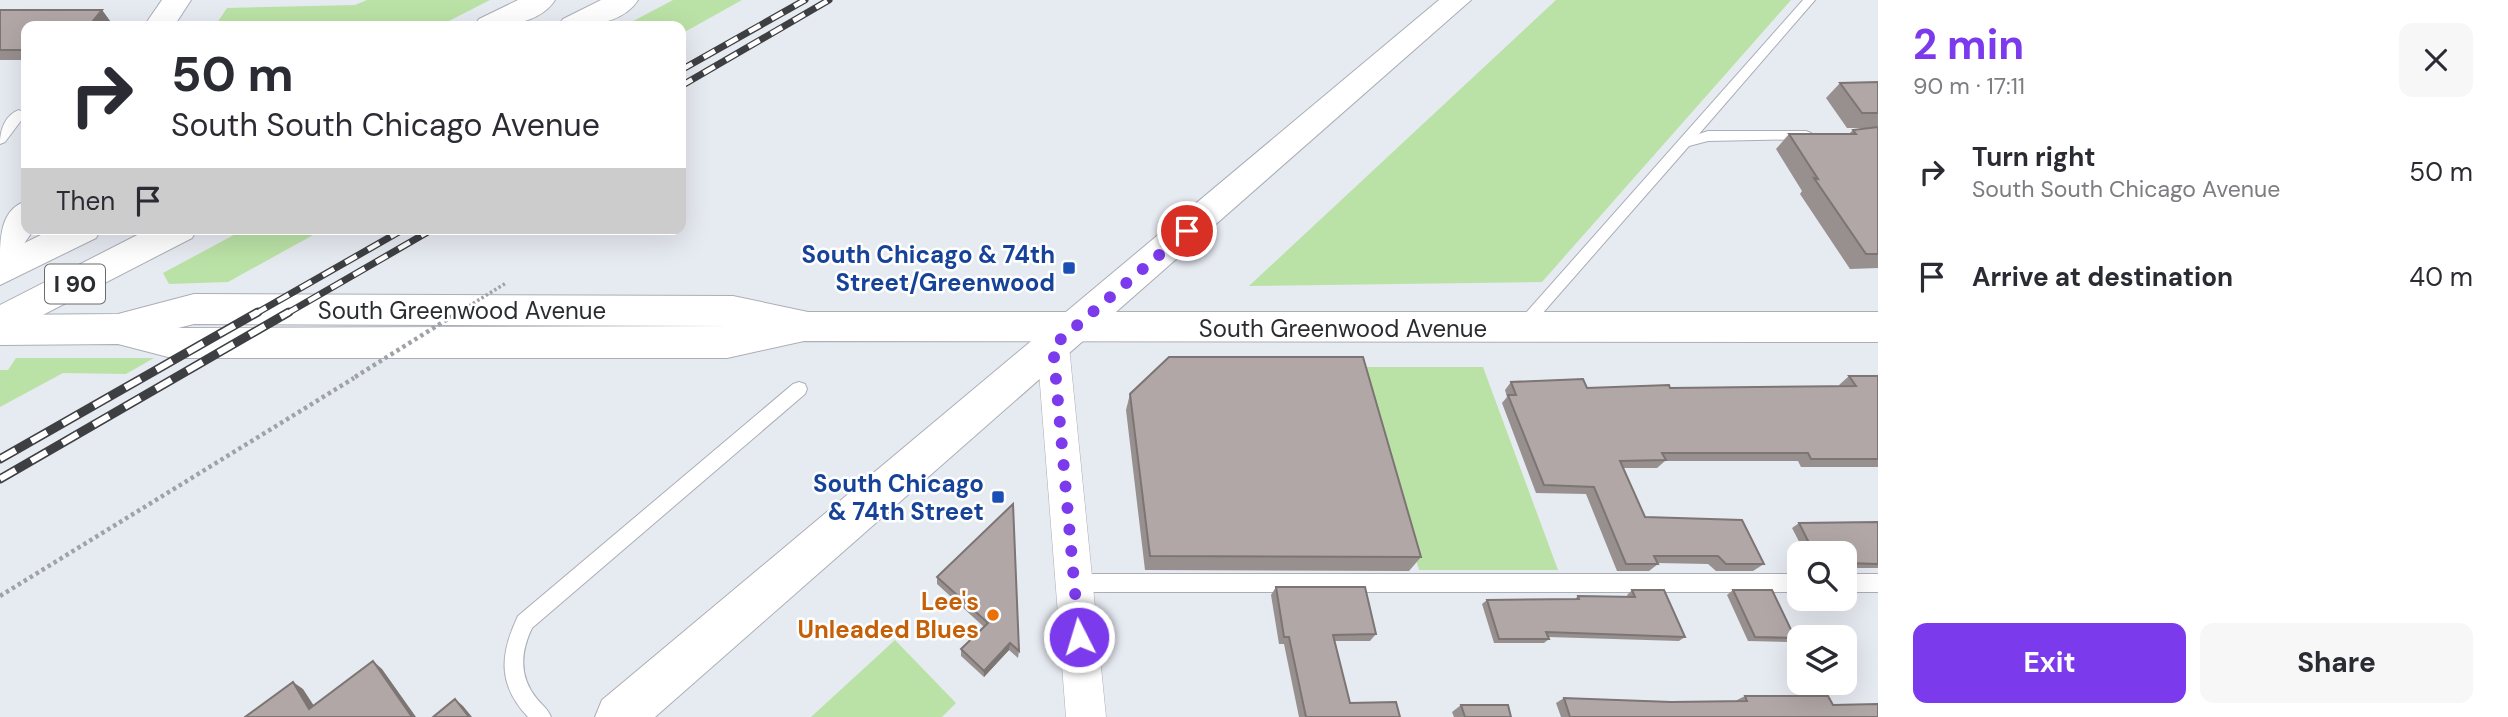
<!DOCTYPE html>
<meta charset="utf-8">
<style>
:root{--surface:#fff;--page:#f7f7f7;--text:#2b2b33;--muted:#7c7c81;--accent:#7c3aed}
body{margin:0;font-family:"DM Sans",sans-serif;background:var(--page);color:var(--text);height:100vh;display:flex;flex-direction:column;font-size:26px;white-space:nowrap}
*{box-sizing:border-box;margin:0}
p{font-size:23px;color:var(--muted)}
.icon{flex:none;width:38px;height:38px;fill:none;stroke:currentColor;stroke-width:2;stroke-linecap:round;stroke-linejoin:round}
.map{position:relative;flex:1;overflow:hidden}
.panel{display:flex;flex-direction:column;background:var(--surface);width:630px}
.panel>*{flex:none}
.guide{position:absolute;left:21px;top:21px;width:665px;height:214px;border-radius:14px;box-shadow:0 7px 28px #0002;background:#fff;color:var(--text);overflow:hidden}
.buttons{position:absolute;left:1787px;top:541px;display:grid;gap:14px}
.buttons a{display:grid;place-items:center;width:70px;height:70px;border-radius:14px;background:var(--surface);box-shadow:0 7px 28px #0002;font-size:35px}
.pin{position:absolute;display:grid;place-items:center;width:60px;height:60px;color:#fff;margin:-30px;border:4px solid #fff;border-radius:50%;box-shadow:0 2px 7px #0007}
.me{position:absolute;width:77px;margin:-38px;rotate:355deg;stroke-linejoin:round;filter:drop-shadow(0 0 5px #0008)}
.turn{display:flex;align-items:center;gap:24px;height:147px;padding:0 35px;font-size:32px}
.turn .icon{width:91px;height:91px;stroke-width:2.5}
.turn b{display:block;font-size:49px;line-height:60px}
.then{display:flex;align-items:center;height:66px;padding:0 35px;background:#0003;gap:14px;font-size:26px}
.round{display:grid;place-items:center;flex:none;width:74px;height:74px;border-radius:14px;background:var(--page)}
.summary{display:flex;align-items:center;justify-content:space-between;height:119px;padding:0 35px}
h1{font-size:42px;font-weight:700;line-height:52px;color:var(--accent)}
.action{display:flex;gap:14px;margin-top:auto;padding:14px 35px}
.action a{flex:1;height:80px;border-radius:14px;background:var(--accent);color:#fff;font-size:28px;font-weight:700;line-height:80px;text-align:center}
.action a+a{background:var(--page);color:var(--text)}
ul{padding:0;list-style:none}
li{display:flex;align-items:center;gap:21px;height:105px;padding:0 35px}
li div{flex:1}
li b{display:block;font-size:26px}
li em{font-style:normal}
main{display:flex;flex:1;min-height:0}
.map>svg:first-child{display:block}
.green{fill:#bbe2a6}
.lines{fill:none;stroke-linecap:round;stroke-linejoin:round}
.service-casing{stroke:#abaeb6;stroke-width:2}
.minor-casing{stroke:#abaeb6;stroke-width:1}
.tertiary-casing{stroke:#abaeb6;stroke-width:2}
.secondary-casing{stroke:#abaeb6;stroke-width:2}
.motorway-casing{stroke:#abaeb6;stroke-width:2}
.path{stroke:#9fa2a8;stroke-width:4.5;stroke-dasharray:3.5 3.5;stroke-linecap:butt}
.service{fill:#fff;fill-rule:evenodd}
.minor{fill:#fff;fill-rule:evenodd}
.tertiary{fill:#fff;fill-rule:evenodd}
.secondary{fill:#fff;fill-rule:evenodd}
.motorway{fill:#fff;fill-rule:evenodd}
.rail-far1-casing{stroke:#3e3f43;stroke-width:7}
.rail-casing{stroke:#3e3f43;stroke-width:9}
.rail-far1{stroke:#fff;stroke-width:4.5;stroke-dasharray:13;stroke-linecap:butt}
.rail{stroke:#fff;stroke-width:6;stroke-dasharray:18;stroke-linecap:butt}
.path-bridge-far1{stroke:#9fa2a8;stroke-width:3.5;stroke-dasharray:2.5 2.5;stroke-linecap:butt}
.path-bridge{stroke:#9fa2a8;stroke-width:4.5;stroke-dasharray:3.5 3.5;stroke-linecap:butt}
.wall{fill:#98908f}
.shaded-wall{fill:#7c7574}
.building{fill:#b1a7a6;stroke:#7c7574;stroke-width:2}
.route{stroke:#7c3aed;stroke-width:12;stroke-dasharray:0 21.6}
.transit-dot{fill:#1a4fb4;stroke:#fff;stroke-width:2.5}
.food-dot{fill:#e8710a;stroke:#fff;stroke-width:2.5}
.labels{text-anchor:middle;dominant-baseline:central;stroke-width:5;stroke-linejoin:round;paint-order:stroke}
.shield{fill:#fff;stroke:#6b6b6d;stroke-width:2}
.shield-label{font-size:23px;font-weight:bold;fill:#2b2c2f}
.transit-label{font-size:24px;font-weight:bold;fill:#164399;stroke:#fff;text-anchor:end}
.street-label{font-size:24px;fill:#2b2c2f;stroke:#fff}
.food-label{font-size:24px;font-weight:bold;fill:#c56008;stroke:#fff;text-anchor:end}
</style>
<main>
<div class="map">
<svg width="1878" height="717" viewBox="0 0 1878 717">
<rect width="100%" height="100%" fill="#e6eaf1"/>
<path class="green" d="M 367,0 L 490,0 L 439,26 L 215,26 L 227,8 L 355,5 Z
M 673,0 L 742,0 L 681,34 L 681,26 L 624,26 Z
M 1556,0 L 1791,0 L 1542,282 L 1249,286 Z
M 245,229 L 324,229 L 228,282 L 169,284 L 163,273 Z
M 16,358 L 154,358 L 126,374 L 63,373 L 0,407 L 0,370 L 8,370 Z
M 1360,367 L 1483,367 L 1558,570 L 1419,570 Z
M 895,640 L 956,703 L 942,717 L 811,717 Z"/>
<g class="lines">
<g class="service-casing">
<path id="service" d="M 1803,0 L 1815,0 L 1699,134 L 1708,131 L 1806,131 L 1811,133 L 1811,139 L 1708,141 L 1689,146 L 1527,331 L 1517,331 L 1514,327 L 1517,323 Z
M 19,110 L 26,114 L 5,142 L 0,144 C 0,130 5,115 19,110 Z
M 799,382 L 805,384 L 807,389 L 805,394 L 532,628 C 520,653 519,677 537,699 C 542,705 548,709 551,717 L 528,717 C 497,684 500,654 518,616 L 793,384 Z
M 1074,574 L 1799,574 L 1799,592 L 1074,592 L 1068,589 L 1065,583 L 1068,577 Z
M 1844,574 L 1878,574 L 1878,592 L 1844,592 Z"/>
</g>
<g class="minor-casing">
<path id="minor" d="M 1053,333 L 1064,337 L 1069,346 L 1106,717 L 1066,717 L 1037,346 L 1042,337 Z"/>
</g>
<g class="tertiary-casing">
<path id="tertiary" d="M 162,0 L 191,0 L 174,26 L 144,26 Z
M 26,201 L 26,229 L 34,229 L 13,260 L 0,264 C 0,238 0,210 26,201 Z
M 194,294 L 733,296 L 808,312 L 1878,312 L 1878,342 L 804,341 L 727,358 L 172,358 L 118,344 L 0,345 L 0,315 L 118,314 ZM 194,324 L 733,326 L 735,326 L 178,328 Z"/>
</g>
<g class="secondary-casing">
<path id="secondary" d="M 1439,0 L 1471,0 L 655,717 L 595,717 L 602,700 Z"/>
</g>
<g class="motorway-casing">
<path id="motorway" d="M 518,0 L 555,0 C 539,25 501,27 474,26 L 479,19 Z
M 601,0 L 638,0 C 622,25 585,27 558,26 L 563,19 Z
M 53,229 L 101,229 L 96,238 L 0,285 L 0,255 Z
M 149,229 L 197,229 L 192,238 L 0,337 L 0,305 Z"/>
</g>
<path class="path" d="M 0,596 L 354,378"/>
<use href="#service" class="service"/>
<use href="#minor" class="minor"/>
<use href="#tertiary" class="tertiary"/>
<use href="#secondary" class="secondary"/>
<use href="#motorway" class="motorway"/>
<g class="rail-far1-casing">
<path id="rail-far1" d="M 681,70 L 805,0
M 681,86 L 829,0
M 255,314 L 404,229
M 286,314 L 433,229"/>
</g>
<g class="rail-casing">
<path id="rail" d="M 0,459 L 258,312
M 0,479 L 289,312"/>
</g>
<use href="#rail-far1" class="rail-far1"/>
<use href="#rail" class="rail"/>
<path class="path-bridge-far1" d="M 456,314 L 506,283"/>
<path class="path-bridge" d="M 355,377 L 459,312"/>
</g>
<path class="wall" d="M 0,10 L 102,10 L 110,21 L 26,26 L 26,60 L 0,60 Z
M 1878,82 L 1878,268 L 1850,269 L 1800,194 L 1802,191 L 1776,149 L 1789,134 L 1849,134 L 1853,130 L 1866,128 L 1847,128 L 1826,98 L 1840,83 Z
M 1849,376 L 1878,376 L 1878,467 L 1801,467 L 1798,461 L 1665,461 L 1657,468 L 1623,468 L 1645,517 L 1764,564 L 1753,571 L 1716,571 L 1708,564 L 1657,563 L 1658,564 L 1649,571 L 1617,571 L 1586,494 L 1536,493 L 1502,403 L 1507,397 L 1505,390 L 1511,382 L 1587,388 L 1840,386 L 1839,385 Z
M 1130,394 L 1421,557 L 1409,571 L 1145,570 L 1126,410 Z
M 1878,522 L 1878,568 L 1844,568 L 1844,553 L 1805,553 L 1792,528 L 1799,523 Z
M 937,577 L 1019,651 L 1018,658 L 1009,650 L 984,677 L 961,656 L 961,649 L 984,627 L 937,584 Z
M 1276,587 L 1376,634 L 1370,641 L 1335,641 L 1350,703 L 1400,717 L 1299,717 L 1284,644 L 1279,644 L 1271,595 Z
M 1632,590 L 1685,637 L 1679,641 L 1548,637 L 1549,639 L 1544,643 L 1494,643 L 1482,604 L 1487,600 L 1575,599 L 1578,596 L 1628,597 L 1627,595 Z
M 1733,590 L 1795,638 L 1788,642 L 1748,641 L 1727,595 Z
M 1745,696 L 1833,705 L 1878,717 L 1561,717 L 1556,703 L 1564,698 L 1671,702 L 1735,701 Z
M 1461,705 L 1511,717 L 1454,717 L 1452,712 Z"/>
<path class="shaded-wall" d="M 102,10 L 110,21 L 106,26 L 89,26 Z
M 1010,643 L 1009,650 L 984,677 L 984,671 Z
M 373,661 L 382,669 L 416,717 L 412,717 Z
M 293,682 L 303,689 L 320,715 L 309,709 Z
M 455,699 L 463,706 L 472,717 L 469,717 Z"/>
<path class="building" d="M 0,10 L 102,10 L 89,26 L 26,26 L 26,50 L 0,50 Z
M 1878,82 L 1878,113 L 1862,113 L 1840,83 Z
M 1878,127 L 1878,254 L 1866,254 L 1814,178 L 1818,179 L 1789,134 L 1856,134 L 1853,130 Z
M 1169,357 L 1363,357 L 1421,557 L 1150,556 L 1130,394 Z
M 1849,376 L 1878,376 L 1878,459 L 1811,459 L 1808,453 L 1662,453 L 1666,460 L 1620,461 L 1645,517 L 1742,520 L 1764,564 L 1726,564 L 1718,556 L 1654,556 L 1658,564 L 1626,564 L 1594,487 L 1544,485 L 1508,395 L 1516,395 L 1511,382 L 1583,379 L 1587,388 L 1669,385 L 1670,388 L 1856,386 Z
M 1013,504 L 1019,651 L 1010,643 L 984,671 L 961,649 L 988,623 L 937,577 Z
M 1878,522 L 1878,564 L 1844,563 L 1844,553 L 1814,553 L 1799,523 Z
M 1276,587 L 1365,587 L 1376,634 L 1333,635 L 1350,703 L 1396,702 L 1400,717 L 1306,717 L 1289,637 L 1284,637 Z
M 1632,590 L 1664,590 L 1685,637 L 1546,632 L 1549,639 L 1499,639 L 1487,600 L 1579,599 L 1578,596 L 1635,597 Z
M 1733,590 L 1772,590 L 1795,638 L 1755,637 Z
M 373,661 L 412,717 L 245,717 L 293,682 L 309,709 Z
M 1745,696 L 1828,696 L 1833,705 L 1878,704 L 1878,717 L 1570,717 L 1564,698 L 1671,702 L 1747,701 Z
M 455,699 L 469,717 L 433,717 Z
M 1461,705 L 1508,705 L 1511,717 L 1465,717 Z"/>
<g class="lines">
<path class="route" d="M 1079,637 L 1053,346 L 1187,231"/>
</g>
<g class="transit-dot">
<rect x="1062" y="261" width="14" height="14" rx="3.5"/>
<rect x="991" y="490" width="14" height="14" rx="3.5"/>
</g>
<circle class="food-dot" cx="993" cy="615" r="7"/>
<g class="labels">
<rect class="shield" x="45" y="264.5" width="60" height="39" rx="5"/>
<g class="shield-label">
<text x="75" y="284">I 90</text>
</g>
<g class="transit-label">
<text x="1055" y="254">South Chicago &amp; 74th<tspan x="1055" dy="28">Street/Greenwood</tspan></text>
<text x="984" y="483">South Chicago<tspan x="984" dy="28">&amp; 74th Street</tspan></text>
</g>
<g class="street-label">
<text x="462" y="310">South Greenwood Avenue</text>
<text x="1343" y="328">South Greenwood Avenue</text>
</g>
<g class="food-label">
<text x="979" y="601">Lee's<tspan x="979" dy="28">Unleaded Blues</tspan></text>
</g>
</g>
</svg>
<div class="buttons">
<a><svg class="icon" aria-label="search" viewBox="0 0 24 24"><circle cx="10" cy="10" r="6"/><path d="M15 15l6 6"/></svg></a>
<a><svg class="icon" aria-label="layers" viewBox="0 0 24 24"><path d="M12 4l9 5-9 5-9-5zM3 14l9 5 9-5"/></svg></a>
</div>
<div class="pin" style="left:1187px;top:231px;background:#d93025"><svg class="icon" aria-label="arrive" viewBox="0 0 24 24"><path d="M6 21V4h12l-3 4 3 4H6"/></svg></div>
<svg class="me" style="left:1079px;top:637px" viewBox="-20 -20 40 40"><circle r="17" fill="#7c3aed" stroke="#fff" stroke-width="3"/><path d="M0-11L8 9 0 5-8 9z" fill="#fff"/></svg>
<div class="guide">
<div class="turn"><svg class="icon" aria-label="right" viewBox="0 0 24 24"><path d="M7 20v-9h11M14 6l5 5-5 5"/></svg><div><b>50 m</b>South South Chicago Avenue</div></div>
<div class="then">Then<svg class="icon" aria-label="arrive" viewBox="0 0 24 24"><path d="M6 21V4h12l-3 4 3 4H6"/></svg></div>
</div>
</div>
<section class="panel">
<div class="summary"><div><h1>2 min</h1><p>90 m · 17:11</p></div><a class="round"><svg class="icon" aria-label="close" viewBox="0 0 24 24"><path d="M6 6l12 12M18 6L6 18"/></svg></a></div>
<ul>
<li><svg class="icon" aria-label="right" viewBox="0 0 24 24"><path d="M7 20v-9h11M14 6l5 5-5 5"/></svg><div><b>Turn right</b><p>South South Chicago Avenue</p></div><em>50 m</em></li>
<li><svg class="icon" aria-label="arrive" viewBox="0 0 24 24"><path d="M6 21V4h12l-3 4 3 4H6"/></svg><div><b>Arrive at destination</b></div><em>40 m</em></li>
</ul>
<div class="action"><a>Exit</a><a>Share</a></div>
</section>
</main>
